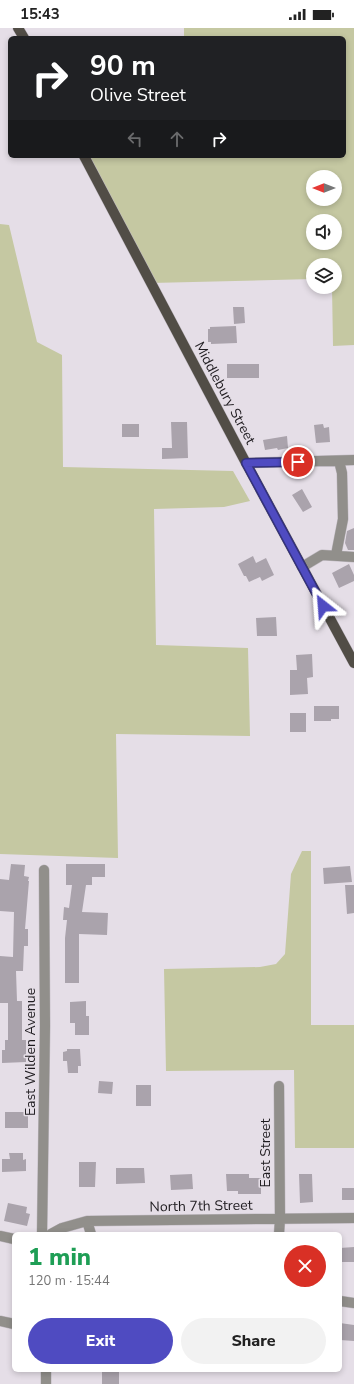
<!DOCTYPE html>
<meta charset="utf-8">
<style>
:root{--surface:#fff;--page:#f2f2f2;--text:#222;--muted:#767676;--accent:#4f4bc1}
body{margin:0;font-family:"Nunito Sans",sans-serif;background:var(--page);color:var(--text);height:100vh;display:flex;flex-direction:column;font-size:15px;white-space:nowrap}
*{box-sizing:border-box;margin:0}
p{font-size:13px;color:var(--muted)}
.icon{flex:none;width:22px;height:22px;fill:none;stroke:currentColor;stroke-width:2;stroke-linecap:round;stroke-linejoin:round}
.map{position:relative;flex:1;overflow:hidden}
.sheet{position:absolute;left:12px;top:1204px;width:330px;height:140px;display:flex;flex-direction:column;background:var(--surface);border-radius:6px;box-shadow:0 2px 6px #0003}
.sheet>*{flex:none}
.top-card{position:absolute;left:8px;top:8px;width:338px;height:122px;border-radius:6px;box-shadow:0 2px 6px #0003;background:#202124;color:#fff;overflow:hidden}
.needle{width:26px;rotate:270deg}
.controls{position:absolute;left:306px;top:142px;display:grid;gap:8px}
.controls a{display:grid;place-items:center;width:36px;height:36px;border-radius:50%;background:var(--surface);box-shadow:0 2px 6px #0003;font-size:20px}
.pin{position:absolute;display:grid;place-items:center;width:34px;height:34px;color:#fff;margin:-17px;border:2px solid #fff;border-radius:50%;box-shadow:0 1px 4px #0007}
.me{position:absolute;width:44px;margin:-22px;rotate:332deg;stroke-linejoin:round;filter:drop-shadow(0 0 3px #0008)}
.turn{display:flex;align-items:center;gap:14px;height:84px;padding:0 16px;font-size:18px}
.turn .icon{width:52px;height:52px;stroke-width:2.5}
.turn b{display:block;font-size:28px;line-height:34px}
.lanes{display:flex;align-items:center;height:38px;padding:0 16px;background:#0003;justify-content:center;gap:20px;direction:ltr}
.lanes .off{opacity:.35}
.round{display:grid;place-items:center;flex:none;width:42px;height:42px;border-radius:21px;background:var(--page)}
.overview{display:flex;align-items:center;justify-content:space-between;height:68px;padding:0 16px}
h1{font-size:24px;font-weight:800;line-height:30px;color:#1e9e55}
.primary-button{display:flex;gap:8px;margin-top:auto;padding:8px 16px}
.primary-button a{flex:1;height:46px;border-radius:24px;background:var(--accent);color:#fff;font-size:16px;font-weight:800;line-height:46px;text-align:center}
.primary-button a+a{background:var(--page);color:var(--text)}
.status{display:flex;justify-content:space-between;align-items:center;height:28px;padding:0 20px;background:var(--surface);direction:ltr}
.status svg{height:11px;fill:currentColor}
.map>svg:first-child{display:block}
.green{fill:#c5c8a2;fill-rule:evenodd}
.building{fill:#aaa3ac}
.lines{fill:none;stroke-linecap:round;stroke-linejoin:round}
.minor-casing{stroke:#c1bbc3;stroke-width:11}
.major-casing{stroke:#c1bbc3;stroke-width:11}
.minor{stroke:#918f8b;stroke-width:10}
.major{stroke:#514d46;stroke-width:10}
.route-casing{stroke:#33317d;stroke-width:10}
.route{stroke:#4f4bc1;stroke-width:7}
.labels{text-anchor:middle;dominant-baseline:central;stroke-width:3;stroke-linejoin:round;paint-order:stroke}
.street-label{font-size:14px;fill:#1e1b1f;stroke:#e5dee7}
</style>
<div class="status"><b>15:43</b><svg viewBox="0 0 49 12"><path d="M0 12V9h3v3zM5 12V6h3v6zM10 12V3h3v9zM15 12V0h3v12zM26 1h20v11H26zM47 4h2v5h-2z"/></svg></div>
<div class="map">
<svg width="354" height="1356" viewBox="0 0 354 1356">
<rect width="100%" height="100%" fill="#e5dee7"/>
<path class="green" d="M 184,0 L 354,0 L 354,317 L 333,318 L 332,259 L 335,259 L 335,237 L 313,237 L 313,251 L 151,255 L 84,128 L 344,128 L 344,10 L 184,10 ZM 313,149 L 335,149 L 335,171 L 313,171 ZM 313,193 L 335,193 L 335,215 L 313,215 Z
M 0,196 L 9,197 L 37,314 L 62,327 L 63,439 L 233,443 L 250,473 L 224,479 L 154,481 L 156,617 L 248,620 L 250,708 L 116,706 L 118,830 L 0,826 Z
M 302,823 L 311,823 L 311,997 L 354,997 L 354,1120 L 295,1120 L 294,1042 L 166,1043 L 164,941 L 260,939 L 276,936 L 285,926 L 291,846 Z"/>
<path class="building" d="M 233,279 L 244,279 L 245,295 L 234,296 Z
M 236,298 L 237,315 L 211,316 L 211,314 L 208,314 L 208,301 L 210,301 L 210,299 Z
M 227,336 L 259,336 L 259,350 L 227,350 Z
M 171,394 L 187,394 L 188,430 L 162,431 L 162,420 L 172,420 Z
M 122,396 L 139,396 L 139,409 L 122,409 Z
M 323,396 L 324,400 L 329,399 L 330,414 L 316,415 L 314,397 Z
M 287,408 L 288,420 L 278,422 L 277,420 L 265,422 L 263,412 Z
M 302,461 L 312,479 L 303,484 L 292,467 Z
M 354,500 L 354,522 L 348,522 L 345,515 L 347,503 Z
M 253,528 L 256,535 L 266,530 L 274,547 L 262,553 L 260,549 L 249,554 L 246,548 L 244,548 L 238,536 Z
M 349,536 L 354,547 L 354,553 L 339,560 L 332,545 Z
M 276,589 L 277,608 L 257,608 L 256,590 Z
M 312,626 L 313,649 L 307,650 L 308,666 L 290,667 L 290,642 L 297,642 L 296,627 Z
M 314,678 L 339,678 L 339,691 L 331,691 L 331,693 L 314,693 Z
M 290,685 L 306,685 L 306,704 L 290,704 Z
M 11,836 L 25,837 L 24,848 L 29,849 L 28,853 L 29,853 L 25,901 L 28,901 L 28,918 L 24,918 L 23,943 L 16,943 L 17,973 L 22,973 L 22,1012 L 26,1012 L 26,1034 L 2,1035 L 2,1022 L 5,1022 L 5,1012 L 8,1012 L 8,975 L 0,975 L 0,928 L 13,929 L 14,884 L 0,883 L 0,851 L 9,852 Z
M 66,836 L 105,836 L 105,849 L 92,849 L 92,857 L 86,857 L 82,884 L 108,885 L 107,907 L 79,906 L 79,955 L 65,955 L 65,910 L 67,892 L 63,892 L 64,879 L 69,880 L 72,857 L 66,857 Z
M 350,838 L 352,854 L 324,856 L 323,840 Z
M 345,857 L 354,857 L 354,885 L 347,886 Z
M 86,973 L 86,988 L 89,988 L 89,1007 L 75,1007 L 75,995 L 70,995 L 70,974 Z
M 67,1021 L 80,1021 L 81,1038 L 78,1038 L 78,1045 L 68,1045 L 67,1033 L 63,1033 L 63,1024 L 67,1023 Z
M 99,1053 L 113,1054 L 112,1066 L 98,1065 Z
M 136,1057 L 151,1057 L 151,1078 L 136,1078 Z
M 5,1084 L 28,1084 L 28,1100 L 5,1100 Z
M 9,1125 L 23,1125 L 23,1132 L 26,1131 L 26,1143 L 2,1144 L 2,1131 L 10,1131 Z
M 79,1134 L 96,1134 L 95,1159 L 79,1159 Z
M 116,1140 L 144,1140 L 145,1155 L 116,1156 Z
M 192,1146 L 193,1161 L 171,1162 L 170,1147 Z
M 226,1146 L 249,1146 L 249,1150 L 261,1150 L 261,1166 L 238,1166 L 238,1163 L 227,1163 Z
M 299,1146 L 312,1146 L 313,1174 L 300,1175 Z
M 342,1160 L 354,1160 L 354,1172 L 342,1172 Z
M 8,1175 L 27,1179 L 26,1185 L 30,1186 L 27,1198 L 4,1193 Z
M 354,1219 L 354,1234 L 340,1234 L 340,1220 Z
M 340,1295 L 354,1297 L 354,1313 L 340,1312 Z
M 102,1342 L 119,1342 L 119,1356 L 102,1356 Z"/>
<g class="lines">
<g class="minor-casing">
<path id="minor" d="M 246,435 L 354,432
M 336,527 L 343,491 L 342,445 L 339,433
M 302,539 L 322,527 L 354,529
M 87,1193 L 91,1206
M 42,1206 L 45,998 L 44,842
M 51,1206 L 62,1200 L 87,1193 L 354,1190
M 279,1206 L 280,1191 L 279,1058
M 0,1208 L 14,1211
M 340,1273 L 354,1275
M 0,1293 L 14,1296
M 46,1342 L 46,1356"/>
</g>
<g class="major-casing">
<path id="major" d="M 18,0 L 24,10
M 84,128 L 246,435 L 354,635"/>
</g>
<use href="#minor" class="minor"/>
<use href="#major" class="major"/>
</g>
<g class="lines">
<g class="route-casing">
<path id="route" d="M 298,434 L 246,435 L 323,578"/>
</g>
<use href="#route" class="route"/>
</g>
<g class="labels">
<g class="street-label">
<text transform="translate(225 365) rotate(62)">Middlebury Street</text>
<text transform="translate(30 1024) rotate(-90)">East Wilden Avenue</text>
<text transform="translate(265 1125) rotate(-90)">East Street</text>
<text transform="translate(201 1178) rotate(-1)">North 7th Street</text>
</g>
</g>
</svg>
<div class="controls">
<a><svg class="needle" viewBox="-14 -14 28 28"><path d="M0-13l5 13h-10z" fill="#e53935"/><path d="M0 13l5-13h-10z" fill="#767676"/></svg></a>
<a><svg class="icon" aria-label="sound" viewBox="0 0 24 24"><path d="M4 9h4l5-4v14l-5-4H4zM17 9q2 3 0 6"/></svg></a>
<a><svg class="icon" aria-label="layers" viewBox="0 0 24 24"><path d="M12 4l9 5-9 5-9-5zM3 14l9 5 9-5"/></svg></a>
</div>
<div class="pin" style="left:298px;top:434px;background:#d93025"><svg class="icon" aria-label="arrive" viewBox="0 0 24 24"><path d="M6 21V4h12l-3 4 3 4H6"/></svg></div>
<svg class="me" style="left:323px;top:578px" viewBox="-20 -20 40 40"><path d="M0-17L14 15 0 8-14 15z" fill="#4f4bc1" stroke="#fff" stroke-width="4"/></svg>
<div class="top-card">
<div class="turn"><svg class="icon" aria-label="right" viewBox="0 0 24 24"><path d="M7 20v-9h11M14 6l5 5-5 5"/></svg><div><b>90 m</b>Olive Street</div></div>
<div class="lanes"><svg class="icon off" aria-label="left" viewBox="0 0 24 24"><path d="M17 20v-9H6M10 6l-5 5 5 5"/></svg><svg class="icon off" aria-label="ahead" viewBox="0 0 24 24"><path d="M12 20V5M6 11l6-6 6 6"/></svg><svg class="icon" aria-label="right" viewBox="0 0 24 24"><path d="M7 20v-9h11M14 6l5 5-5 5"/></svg></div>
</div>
<section class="sheet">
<div class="overview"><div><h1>1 min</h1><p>120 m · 15:44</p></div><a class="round" style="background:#d93025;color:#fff"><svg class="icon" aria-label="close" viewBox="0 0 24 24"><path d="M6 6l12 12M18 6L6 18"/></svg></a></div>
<div class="primary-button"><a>Exit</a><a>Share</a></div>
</section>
</div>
